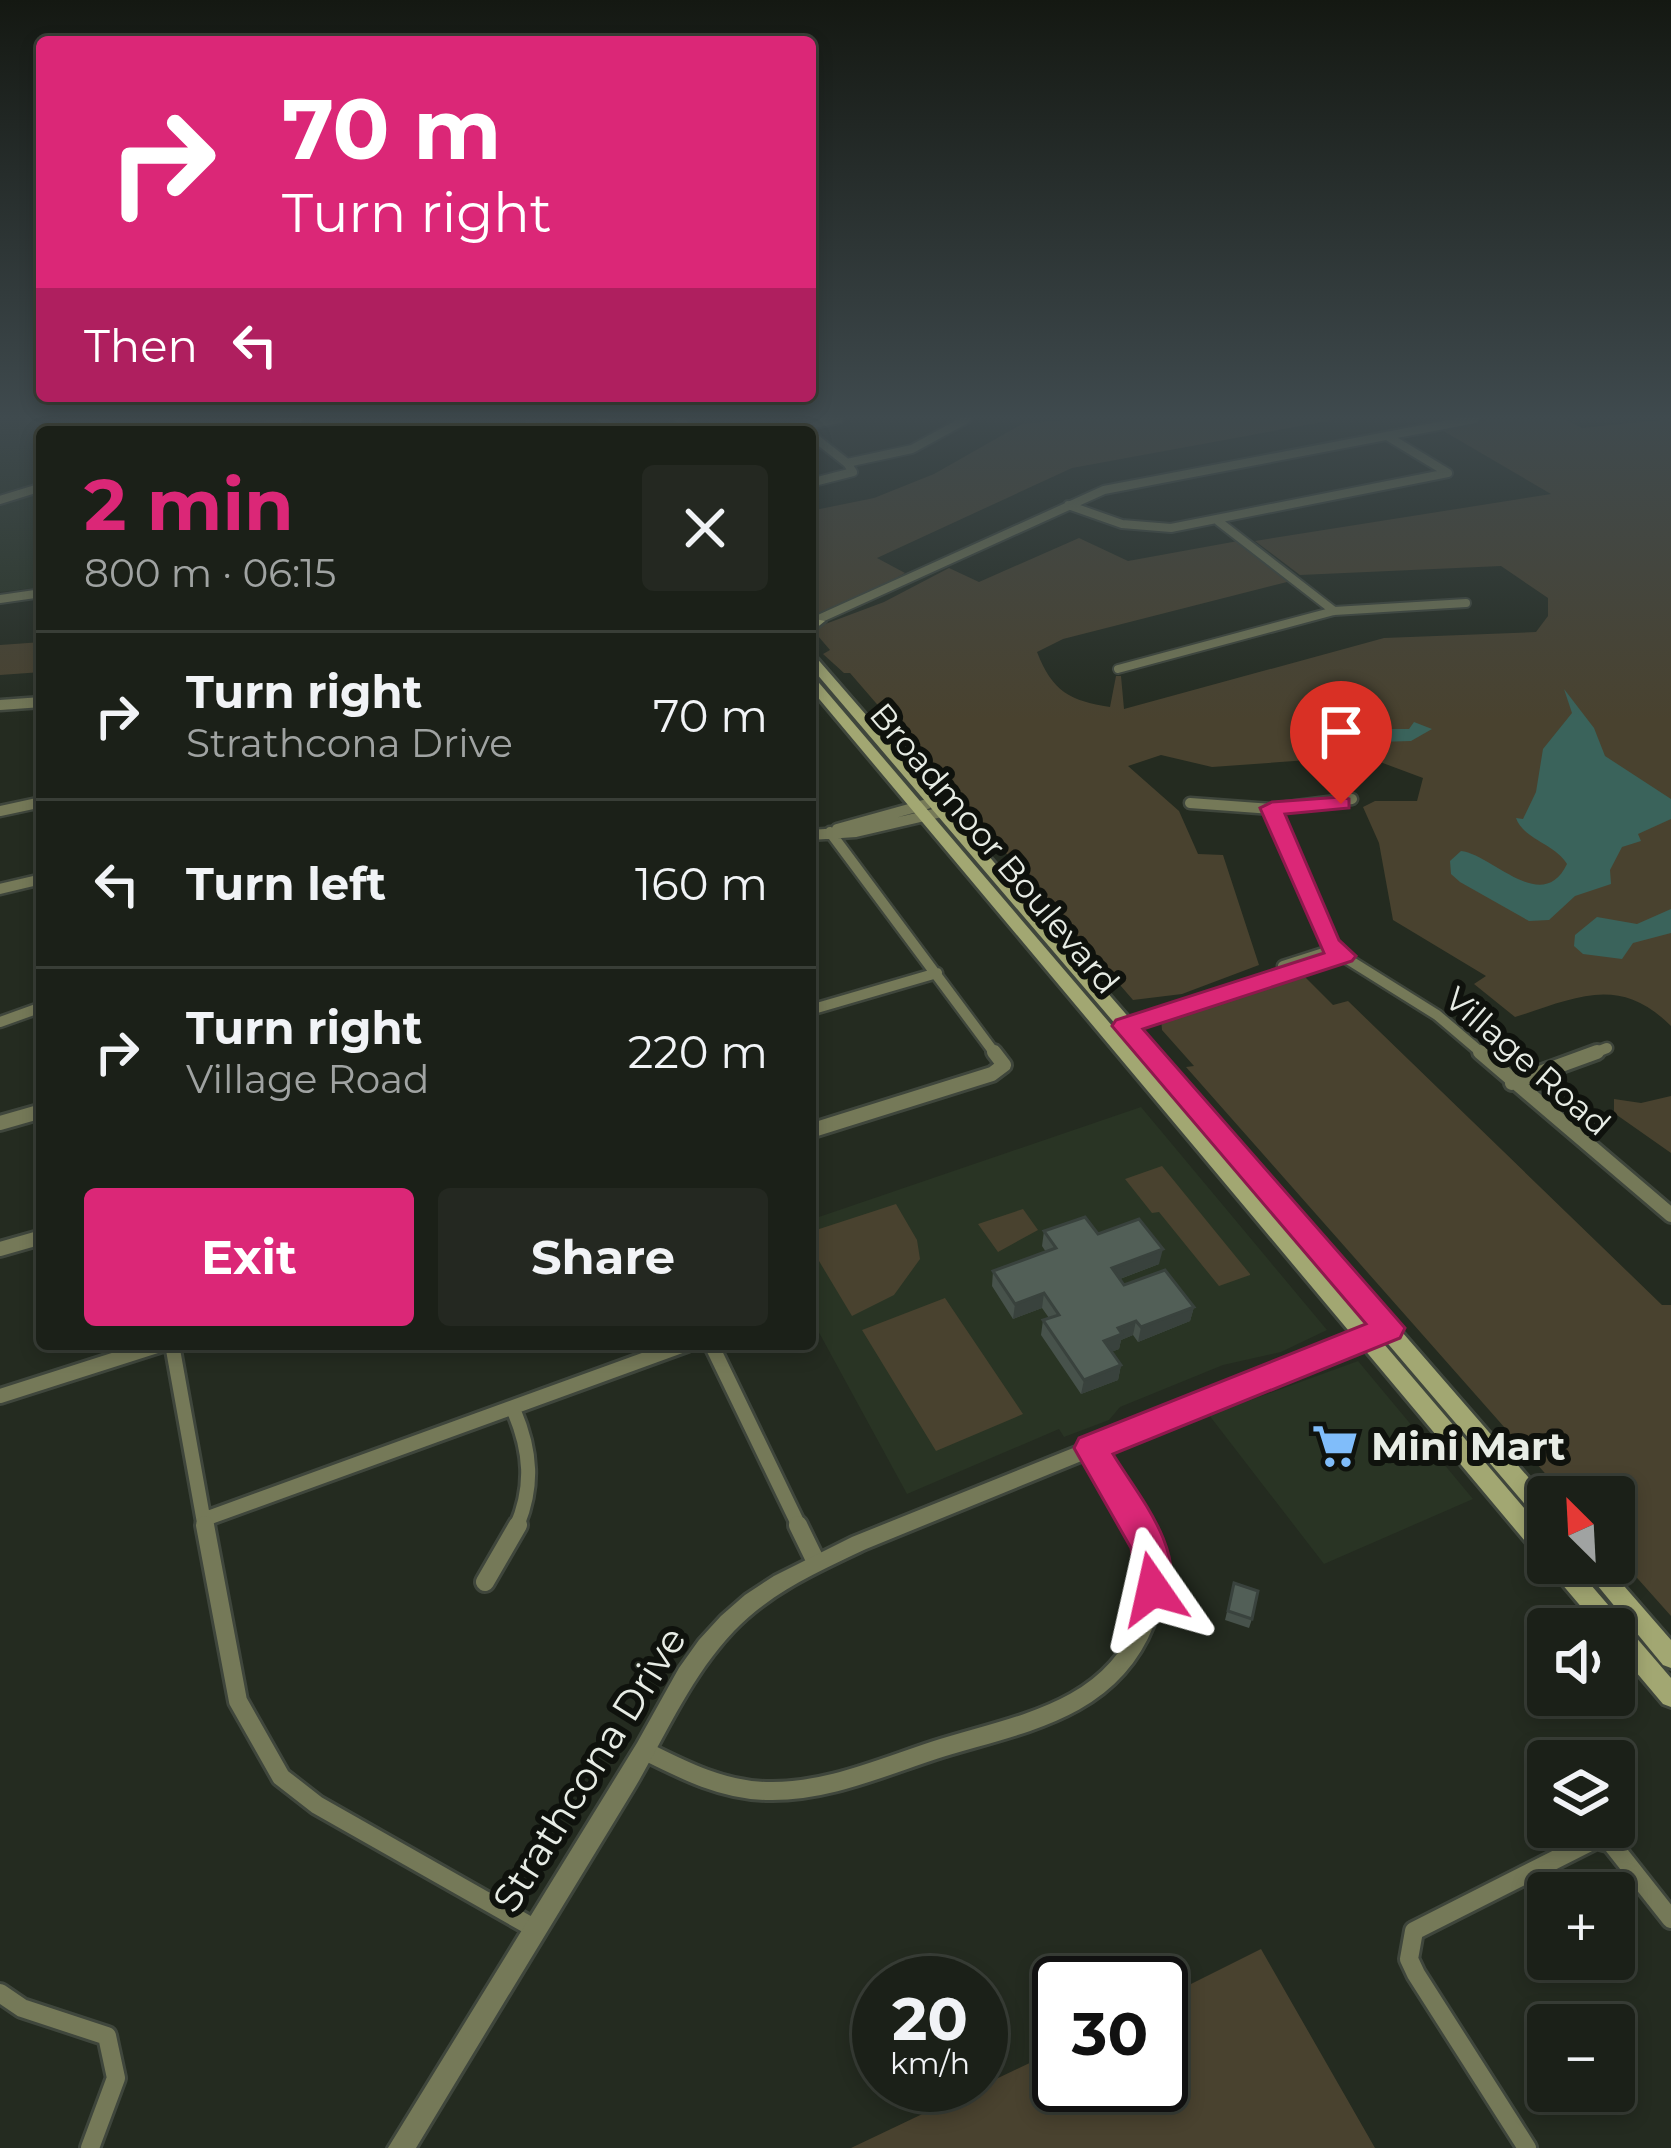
<!DOCTYPE html>
<meta charset="utf-8">
<style>
:root{--surface:#1b2018;--page:#242821;--text:#f1f3f6;--muted:#a0a3a2;--line:#393e37;--accent:#db2777}
body{margin:0;font-family:Montserrat,sans-serif;background:var(--page);color:var(--text);height:100vh;display:flex;flex-direction:column;font-size:45px;white-space:nowrap}
*{box-sizing:border-box;margin:0}
p{font-size:39px;color:var(--muted)}
.icon{flex:none;width:66px;height:66px;fill:none;stroke:currentColor;stroke-width:2;stroke-linecap:round;stroke-linejoin:round}
.map{position:relative;flex:1;overflow:hidden}
.side{position:absolute;left:36px;top:426px;width:780px;height:924px;display:flex;flex-direction:column;background:var(--surface);border-radius:12px;box-shadow:0 6px 18px #0003,0 0 0 3px var(--line)}
.side>*{flex:none}
.banner{position:absolute;left:36px;top:36px;width:780px;height:366px;border-radius:12px;box-shadow:0 6px 18px #0003,0 0 0 3px var(--line);background:#db2777;color:#fff;overflow:hidden}
.needle{width:78px;rotate:336deg}
.tools{position:absolute;left:1527px;top:1476px;display:grid;gap:24px}
.tools a{display:grid;place-items:center;width:108px;height:108px;border-radius:12px;background:var(--surface);box-shadow:0 6px 18px #0003,0 0 0 3px var(--line);font-size:60px}
.speed{position:absolute;left:852px;top:1956px;display:flex;gap:24px;font-size:60px;font-weight:700;text-align:center}
.speed>*{display:grid;place-content:center;width:156px;height:156px;border-radius:50%;background:var(--surface);box-shadow:0 6px 18px #0003,0 0 0 3px var(--line);line-height:1}
.speed small{font-size:30px;font-weight:400}
.speed .limit{border:6px solid #111;border-radius:18px;background:#fff;color:#111}
.pin{position:absolute;display:grid;place-items:center;width:102px;height:102px;color:#fff;margin:-123px -51px;border-radius:50% 50% 50% 0;rotate:-45deg;box-shadow:0 0 12px #0007}
.pin .icon{rotate:45deg}
.me{position:absolute;width:132px;margin:-66px;rotate:349deg;stroke-linejoin:round;filter:drop-shadow(0 0 9px #0008)}
.turn{display:flex;align-items:center;gap:42px;height:252px;padding:0 48px;font-size:54px}
.turn .icon{width:156px;height:156px;stroke-width:2.5}
.turn b{display:block;font-size:84px;line-height:102px}
.then{display:flex;align-items:center;height:114px;padding:0 48px;background:#0003;gap:24px;font-size:45px}
.round{display:grid;place-items:center;flex:none;width:126px;height:126px;border-radius:12px;background:var(--page)}
.overview{display:flex;align-items:center;justify-content:space-between;height:204px;padding:0 48px}
h1{font-size:72px;font-weight:700;line-height:90px;color:var(--accent)}
.primary-button{display:flex;gap:24px;margin-top:auto;padding:24px 48px}
.primary-button a{flex:1;height:138px;border-radius:12px;background:var(--accent);color:#fff;font-size:48px;font-weight:700;line-height:138px;text-align:center}
.primary-button a+a{background:var(--page);color:var(--text)}
ul{padding:0;list-style:none}
li{display:flex;align-items:center;gap:36px;height:168px;padding:0 48px;border-top:3px solid var(--line)}
li div{flex:1}
li b{display:block;font-size:45px}
li em{font-style:normal}
.map>svg:first-child{display:block}
.built{fill:#293424}
.green{fill:#49422f}
.water{fill:#3a635b}
.lines{fill:none;stroke-linecap:round;stroke-linejoin:round}
.minor-far3-casing{stroke:#3f463c;stroke-width:12}
.minor-far2-casing{stroke:#3f463c;stroke-width:15}
.minor-far1-casing{stroke:#3f463c;stroke-width:20}
.minor-casing{stroke:#3f463c;stroke-width:24}
.tertiary-casing{stroke:#3f463c;stroke-width:6}
.secondary-casing{stroke:#3f463c;stroke-width:6}
.minor-far3{stroke:#757958;stroke-width:8}
.minor-far2{stroke:#757958;stroke-width:10}
.minor-far1{stroke:#757958;stroke-width:14}
.minor{stroke:#757958;stroke-width:18}
.tertiary{fill:#757958;fill-rule:evenodd}
.secondary{fill:#a2a772;fill-rule:evenodd}
.wall{fill:#47524b}
.shaded-wall{fill:#39423d}
.building{fill:#525f57;stroke:#39423d;stroke-width:3}
.route{fill:#db2777;stroke:#8e194d;stroke-width:3}
.labels{text-anchor:middle;dominant-baseline:central;stroke-width:12;stroke-linejoin:round;paint-order:stroke}
.street-label{font-size:33px;fill:#e7ece5;stroke:#0f120d}
.near-poi-label{font-size:39px;font-weight:bold;fill:#e7ece5;stroke:#0f120d;text-anchor:start}
.near-street-label{font-size:39px;fill:#e7ece5;stroke:#0f120d}
</style>
<div class="map">
<svg width="1671" height="2148" viewBox="0 0 1671 2148">
<rect width="100%" height="100%" fill="#242b20"/>
<path class="built" d="M 0,419 L 225,419 L 227,425 L 203,432 L 42,432 L 42,482 L 0,495 Z
M 312,419 L 570,419 L 581,432 L 259,432 Z
M 42,492 L 42,587 L 0,592 L 0,506 Z
M 1141,1107 L 1327,1330 L 1281,1352 L 1223,1365 L 1120,1407 L 1109,1420 L 1064,1437 L 1059,1429 L 907,1494 L 810,1316 L 810,1220 Z
M 1358,1361 L 1473,1499 L 1324,1564 L 1209,1415 Z"/>
<path class="green" d="M 1076,419 L 1338,419 L 1072,468 L 877,558 L 905,573 L 847,606 L 810,616 L 810,511 L 874,498 L 934,474 L 1022,424 Z
M 1491,419 L 1564,419 L 1582,428 L 1671,419 L 1671,1026 C 1619,974 1576,998 1515,1017 L 1474,984 L 1486,976 L 1393,920 L 1379,843 L 1363,807 L 1375,801 L 1417,801 L 1423,778 L 1364,756 L 1212,767 L 1161,755 L 1128,766 L 1179,811 L 1198,854 L 1223,855 L 1259,965 L 1182,994 L 1133,1000 L 850,673 L 844,673 L 823,654 L 830,650 L 812,629 L 884,602 L 949,568 L 979,582 L 1079,538 L 1128,561 L 1238,541 L 1291,581 L 1063,639 L 1037,652 C 1052,691 1070,701 1110,707 L 1116,676 L 1121,676 L 1124,709 L 1384,638 L 1536,632 L 1548,616 L 1548,598 L 1501,566 L 1300,575 L 1255,541 L 1551,494 L 1440,429 Z
M 42,642 L 42,672 L 0,675 L 0,645 Z
M 1300,972 L 1333,1005 L 1348,1001 L 1662,1305 L 1671,1305 L 1671,1616 L 1614,1552 L 1614,1497 L 1566,1497 L 1186,1067 L 1194,1066 L 1162,1030 L 1161,1018 Z
M 1671,1096 L 1671,1153 L 1614,1113 L 1614,1099 L 1641,1103 Z
M 1162,1166 L 1250,1274 L 1250,1275 L 1219,1286 L 1159,1212 L 1152,1213 L 1125,1179 Z
M 896,1204 L 917,1240 L 920,1259 L 894,1295 L 852,1316 L 810,1246 L 813,1231 Z
M 1023,1209 L 1038,1230 L 998,1252 L 978,1224 Z
M 945,1298 L 1023,1414 L 936,1451 L 862,1330 Z
M 1261,1949 L 1375,2148 L 851,2148 L 1059,2049 L 1059,2085 L 1161,2085 L 1161,1999 Z"/>
<path class="water" d="M 1564,689 L 1594,728 L 1605,756 L 1671,799 L 1671,819 L 1638,834 L 1641,841 L 1622,847 L 1610,870 L 1611,884 L 1575,896 L 1549,920 L 1529,921 L 1460,882 L 1451,874 L 1450,861 L 1461,851 C 1492,854 1542,916 1567,864 C 1555,844 1523,839 1516,818 L 1523,819 L 1536,792 L 1543,749 L 1572,713 Z
M 1344,716 L 1355,718 L 1364,729 L 1409,729 L 1414,722 L 1432,729 L 1411,741 L 1345,743 L 1337,736 Z
M 1671,909 L 1671,933 L 1633,943 L 1622,959 L 1583,954 L 1574,946 L 1575,935 L 1597,917 L 1637,924 Z"/>
<g class="lines">
<g class="minor-far3-casing">
<path id="minor-far3" d="M 679,419 L 692,432
M 226,432 L 298,419
M 771,432 L 839,419
M 810,434 L 847,463 L 912,449 L 967,419
M 810,483 L 853,472 L 847,463
M 0,500 L 42,487
M 1068,505 L 1122,524 L 1171,528 L 1448,473 L 1387,436
M 1218,521 L 1334,611
M 0,599 L 42,593
M 810,623 L 1104,490 L 1475,419
M 1118,669 L 1334,611 L 1466,603"/>
</g>
<g class="minor-far2-casing">
<path id="minor-far2" d="M 0,705 L 42,702
M 1190,803 L 1272,809 L 1352,799
M 1272,809 L 1333,950 L 1437,1015 L 1484,1055
M 0,811 L 42,802
M 837,829 L 927,804
M 830,832 L 996,1055
M 810,835 L 856,832 L 942,812
M 0,889 L 42,879
M 1283,966 L 1333,950
M 810,1010 L 937,973
M 0,1022 L 42,1007
M 1107,1032 L 1343,955
M 1589,1055 L 1607,1048"/>
</g>
<g class="minor-far1-casing">
<path id="minor-far1" d="M 1480,1052 L 1671,1215
M 1512,1083 L 1597,1052
M 0,1123 L 42,1111
M 810,1131 L 992,1074 L 1004,1065 L 994,1052
M 0,1249 L 42,1237
M 172,1344 L 205,1528
M 711,1344 L 800,1528
M 0,1396 L 163,1344
M 514,1411 C 531,1451 534,1487 516,1528
M 1091,1448 L 1141,1528
M 205,1519 L 687,1344"/>
</g>
<g class="minor-casing">
<path id="minor" d="M 205,1525 L 238,1701 L 281,1777 L 317,1805 L 532,1927
M 798,1525 L 816,1562
M 485,1582 L 518,1525
M 645,1751 C 683,1770 722,1790 766,1791 C 824,1793 880,1768 935,1750 C 1017,1724 1109,1713 1145,1623 C 1158,1590 1154,1557 1139,1525
M 0,1993 L 22,2008 L 107,2036 L 116,2078 L 90,2148
M 1527,2148 L 1416,1974 L 1409,1959 L 1414,1931 L 1596,1839 L 1611,1843 L 1671,1919"/>
</g>
<g class="tertiary-casing">
<path id="tertiary" d="M 1389,1321 L 1395,1323 L 1398,1328 L 1395,1333 L 866,1549 C 819,1571 770,1593 734,1631 C 689,1678 664,1740 631,1794 C 559,1912 487,2030 416,2148 L 388,2148 L 637,1743 L 679,1668 L 699,1640 L 721,1616 L 745,1595 L 774,1576 L 852,1537 Z"/>
</g>
<g class="secondary-casing">
<path id="secondary" d="M 598,419 L 608,419 L 619,432 L 609,432 Z
M 815,619 L 825,621 L 810,633 L 810,623 Z
M 810,654 L 814,655 L 1548,1500 L 1548,1525 L 1540,1522 L 810,666 Z
M 810,676 L 814,677 L 1548,1536 L 1548,1563 L 1572,1563 L 1671,1678 L 1671,1707 L 1663,1704 L 1614,1646 L 1614,1629 L 1600,1629 L 1550,1570 L 1547,1563 L 1548,1562 L 1540,1559 L 810,688 Z
M 1579,1563 L 1604,1563 L 1671,1640 L 1671,1668 L 1663,1665 Z"/>
</g>
<use href="#minor-far3" class="minor-far3"/>
<use href="#minor-far2" class="minor-far2"/>
<use href="#minor-far1" class="minor-far1"/>
<use href="#minor" class="minor"/>
<use href="#tertiary" class="tertiary"/>
<use href="#secondary" class="secondary"/>
</g>
<path class="wall" d="M 524,419 L 557,419 L 540,432 L 532,432 Z
M 1044,1231 L 1098,1234 L 1159,1264 L 1120,1279 L 1124,1285 L 1194,1307 L 1190,1321 L 1138,1342 L 1133,1335 L 1121,1340 L 1119,1349 L 1111,1352 L 1121,1365 L 1118,1380 L 1081,1394 L 1041,1335 L 1043,1320 L 1049,1318 L 1042,1308 L 1013,1319 L 992,1286 L 993,1271 L 1046,1252 L 1042,1246 Z
M 1234,1583 L 1252,1619 L 1249,1628 L 1225,1620 Z"/>
<path class="shaded-wall" d="M 540,419 L 557,419 L 540,432 L 535,432 L 534,424 Z
M 1163,1249 L 1159,1264 L 1109,1283 L 1112,1268 Z
M 1044,1293 L 1042,1308 L 1013,1319 L 1015,1304 Z
M 1194,1307 L 1190,1321 L 1138,1342 L 1141,1327 Z
M 1136,1321 L 1133,1335 L 1121,1340 L 1119,1349 L 1101,1356 L 1104,1341 L 1118,1328 Z
M 1121,1365 L 1118,1380 L 1081,1394 L 1084,1380 Z"/>
<path class="building" d="M 1085,1217 L 1098,1234 L 1139,1219 L 1163,1249 L 1112,1268 L 1124,1285 L 1165,1270 L 1194,1307 L 1141,1327 L 1136,1321 L 1118,1328 L 1122,1334 L 1104,1341 L 1121,1365 L 1084,1380 L 1043,1320 L 1059,1315 L 1044,1293 L 1015,1304 L 993,1271 L 1056,1248 L 1044,1231 Z
M 1234,1583 L 1258,1591 L 1252,1619 L 1228,1611 Z"/>
<linearGradient id="sky" x2="0" y2="1"><stop stop-color="#141812"/><stop offset="0.58" stop-color="#3f4a4e"/><stop offset="1" stop-color="#3f4a4e" stop-opacity="0"/></linearGradient>
<rect width="1671" height="720" fill="url(#sky)"/>
<path class="route" d="M 1341,797 L 1349,799 L 1349,808 L 1285,814 L 1339,940 L 1356,956 L 1352,961 L 1143,1029 L 1405,1328 L 1400,1338 L 1113,1454 C 1137,1494 1188,1552 1166,1601 L 1153,1606 L 1140,1601 L 1131,1548 L 1074,1448 L 1079,1438 L 1366,1324 L 1112,1026 L 1116,1020 L 1324,953 L 1260,808 L 1272,802 Z"/>
<defs>
<g id="supermarket-bare" transform="scale(3.6)"><path d="M-6-5.5h2.5l.6 2H6L4.5 2H-2.5L-4.4-4H-6ZM-1.5 3.2a1.3 1.3 0 1 0 .1 0ZM3 3.2a1.3 1.3 0 1 0 .1 0Z" fill="#80bdfa" stroke="#0f120d" stroke-width="2.5" paint-order="stroke"/></g>
</defs>
<g fill-rule="evenodd">
<use href="#supermarket-bare" x="1335" y="1446"/>
</g>
<g class="labels">
<g class="street-label">
<text transform="translate(995 848) rotate(50)">Broadmoor Boulevard</text>
<text transform="translate(1528 1061) rotate(41)">Village Road</text>
</g>
<g class="near-poi-label">
<text x="1371" y="1446">Mini Mart</text>
</g>
<g class="near-street-label">
<text transform="translate(589 1769) rotate(-58)">Strathcona Drive</text>
</g>
</g>
</svg>
<div class="tools">
<a><svg class="needle" viewBox="-14 -14 28 28"><path d="M0-13l5 13h-10z" fill="#e53935"/><path d="M0 13l5-13h-10z" fill="#a0a3a2"/></svg></a>
<a><svg class="icon" aria-label="sound" viewBox="0 0 24 24"><path d="M4 9h4l5-4v14l-5-4H4zM17 9q2 3 0 6"/></svg></a>
<a><svg class="icon" aria-label="layers" viewBox="0 0 24 24"><path d="M12 4l9 5-9 5-9-5zM3 14l9 5 9-5"/></svg></a>
<a>+</a>
<a>−</a>
</div>
<div class="speed"><div>20<small>km/h</small></div><div class="limit">30</div></div>
<div class="pin" style="left:1341px;top:804px;background:#d93025"><svg class="icon" aria-label="arrive" viewBox="0 0 24 24"><path d="M6 21V4h12l-3 4 3 4H6"/></svg></div>
<svg class="me" style="left:1153px;top:1589px" viewBox="-20 -20 40 40"><path d="M0-17L14 15 0 8-14 15z" fill="#db2777" stroke="#fff" stroke-width="4"/></svg>
<div class="banner">
<div class="turn"><svg class="icon" aria-label="right" viewBox="0 0 24 24"><path d="M7 20v-9h11M14 6l5 5-5 5"/></svg><div><b>70 m</b>Turn right</div></div>
<div class="then">Then<svg class="icon" aria-label="left" viewBox="0 0 24 24"><path d="M17 20v-9H6M10 6l-5 5 5 5"/></svg></div>
</div>
<section class="side">
<div class="overview"><div><h1>2 min</h1><p>800 m · 06:15</p></div><a class="round"><svg class="icon" aria-label="close" viewBox="0 0 24 24"><path d="M6 6l12 12M18 6L6 18"/></svg></a></div>
<ul>
<li><svg class="icon" aria-label="right" viewBox="0 0 24 24"><path d="M7 20v-9h11M14 6l5 5-5 5"/></svg><div><b>Turn right</b><p>Strathcona Drive</p></div><em>70 m</em></li>
<li><svg class="icon" aria-label="left" viewBox="0 0 24 24"><path d="M17 20v-9H6M10 6l-5 5 5 5"/></svg><div><b>Turn left</b></div><em>160 m</em></li>
<li><svg class="icon" aria-label="right" viewBox="0 0 24 24"><path d="M7 20v-9h11M14 6l5 5-5 5"/></svg><div><b>Turn right</b><p>Village Road</p></div><em>220 m</em></li>
</ul>
<div class="primary-button"><a>Exit</a><a>Share</a></div>
</section>
</div>
